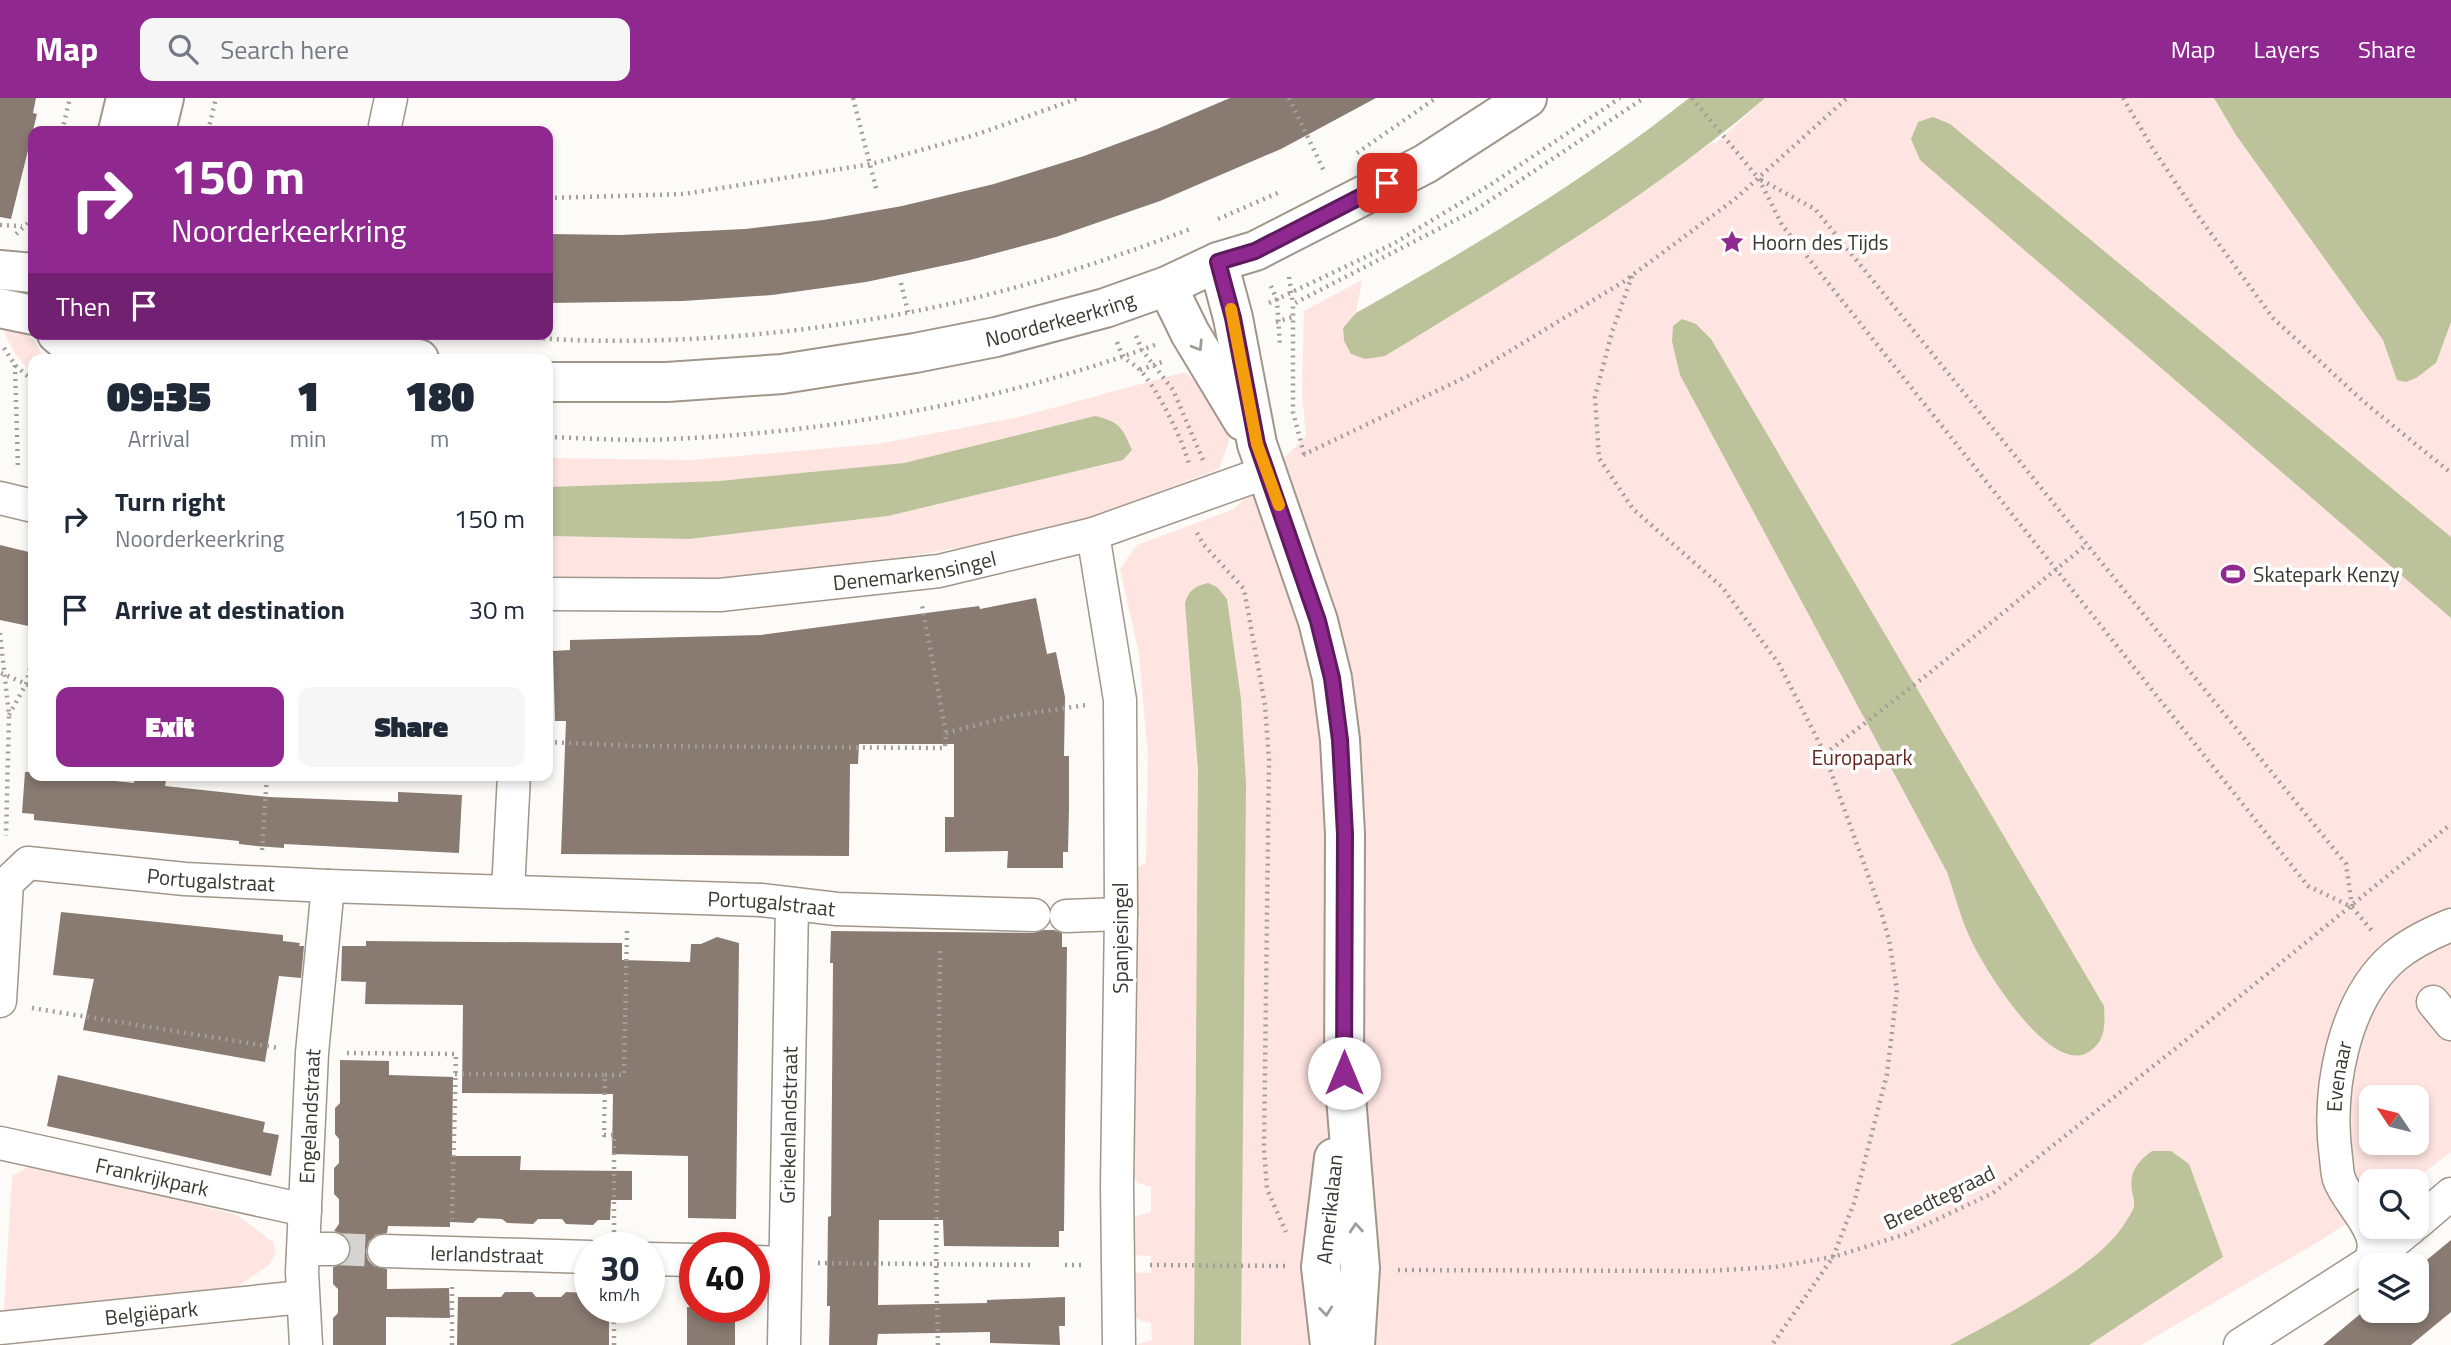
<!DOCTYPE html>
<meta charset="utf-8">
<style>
:root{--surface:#fff;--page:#f6f6f7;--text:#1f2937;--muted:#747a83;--accent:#8f298f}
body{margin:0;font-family:"Titillium Web",sans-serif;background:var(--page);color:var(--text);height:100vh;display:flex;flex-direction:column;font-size:26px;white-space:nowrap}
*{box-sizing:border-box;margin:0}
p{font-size:23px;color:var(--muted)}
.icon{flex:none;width:38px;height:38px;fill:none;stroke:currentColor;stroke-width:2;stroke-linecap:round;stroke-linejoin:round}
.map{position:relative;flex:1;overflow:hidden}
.details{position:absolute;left:28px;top:256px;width:525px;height:427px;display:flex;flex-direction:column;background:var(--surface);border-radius:14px;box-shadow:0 4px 10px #0003}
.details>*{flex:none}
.hud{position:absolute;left:28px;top:28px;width:525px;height:214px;border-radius:14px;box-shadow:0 4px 10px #0003;background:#8f298f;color:#fff;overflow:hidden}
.needle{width:46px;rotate:305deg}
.controls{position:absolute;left:2359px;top:987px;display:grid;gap:14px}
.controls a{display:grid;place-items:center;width:70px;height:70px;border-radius:14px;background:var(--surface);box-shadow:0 4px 10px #0003;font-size:35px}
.speed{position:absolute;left:574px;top:1134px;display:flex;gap:14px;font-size:35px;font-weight:700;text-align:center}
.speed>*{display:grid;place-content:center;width:91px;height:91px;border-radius:50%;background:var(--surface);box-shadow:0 4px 10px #0003;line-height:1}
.speed small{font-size:18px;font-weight:400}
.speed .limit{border:10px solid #d22;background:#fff;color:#111}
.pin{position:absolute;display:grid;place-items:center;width:60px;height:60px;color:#fff;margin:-30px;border-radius:14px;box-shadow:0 4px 10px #0006}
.me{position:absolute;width:77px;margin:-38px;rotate:0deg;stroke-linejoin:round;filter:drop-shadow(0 0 5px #0008)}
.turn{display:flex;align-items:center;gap:24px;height:147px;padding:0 28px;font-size:32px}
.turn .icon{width:91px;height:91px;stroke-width:2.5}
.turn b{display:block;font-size:49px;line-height:60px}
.then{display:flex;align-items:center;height:66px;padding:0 28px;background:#0003;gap:14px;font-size:26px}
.eta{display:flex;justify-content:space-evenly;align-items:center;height:119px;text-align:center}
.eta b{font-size:42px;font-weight:800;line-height:49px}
.action{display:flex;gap:14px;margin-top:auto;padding:14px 28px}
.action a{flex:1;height:80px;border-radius:14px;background:var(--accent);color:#fff;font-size:28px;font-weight:800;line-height:80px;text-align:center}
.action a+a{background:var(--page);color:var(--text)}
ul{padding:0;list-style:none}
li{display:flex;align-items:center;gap:21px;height:91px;padding:0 28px}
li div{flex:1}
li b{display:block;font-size:26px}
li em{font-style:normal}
header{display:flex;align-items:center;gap:42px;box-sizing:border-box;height:98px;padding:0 35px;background:var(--accent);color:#fff}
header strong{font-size:33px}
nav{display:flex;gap:38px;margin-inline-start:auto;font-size:24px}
.search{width:490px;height:63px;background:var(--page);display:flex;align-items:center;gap:18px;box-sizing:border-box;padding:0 24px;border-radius:14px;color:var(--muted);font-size:26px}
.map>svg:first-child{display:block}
.green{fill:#fee5e1;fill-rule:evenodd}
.water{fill:#bcc299}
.building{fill:#897a72}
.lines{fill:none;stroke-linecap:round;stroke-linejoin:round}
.street-tunnel{stroke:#d6d4d0;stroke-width:32;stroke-dasharray:32 16;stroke-linecap:butt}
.street-casing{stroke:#a0968a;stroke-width:35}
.secondary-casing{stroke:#a0968a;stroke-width:42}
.path{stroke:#a29f9b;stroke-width:4.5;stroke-dasharray:2 5;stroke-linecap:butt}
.street{stroke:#fff;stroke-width:32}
.secondary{stroke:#fff;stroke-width:38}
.oneway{stroke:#9e9c98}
.route-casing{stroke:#5d1b5d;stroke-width:18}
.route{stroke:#8f298f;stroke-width:12}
.slow{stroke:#f59e0b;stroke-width:12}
.labels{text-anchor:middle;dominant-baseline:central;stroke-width:7;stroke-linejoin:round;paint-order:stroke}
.poi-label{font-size:21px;fill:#3c3832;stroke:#fff;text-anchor:start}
.street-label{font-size:21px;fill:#3c3832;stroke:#fff}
.park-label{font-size:21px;fill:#622820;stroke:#fff}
</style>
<header>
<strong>Map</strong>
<div class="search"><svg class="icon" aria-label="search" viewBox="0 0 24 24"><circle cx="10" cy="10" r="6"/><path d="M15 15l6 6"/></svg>Search here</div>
<nav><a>Map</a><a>Layers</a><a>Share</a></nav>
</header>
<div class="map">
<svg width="2451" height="1247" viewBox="0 0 2451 1247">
<rect width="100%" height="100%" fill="#fdfbf8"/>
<path class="green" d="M 1765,0 L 2451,0 L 2451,1054 L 2413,1083 L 2371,1083 L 2371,1110 L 2313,1147 L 2141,1247 L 1135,1247 L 1152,1242 L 1151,1225 L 1141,1223 L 1132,1217 L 1129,1174 L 1151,1175 L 1151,1158 L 1127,1157 L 1129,1120 L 1151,1114 L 1151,1089 L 1138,1085 L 1128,1068 L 1134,771 L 1146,765 L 1148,658 L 1139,556 L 1120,471 L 1137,447 L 1234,411 L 1306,338 L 1302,296 L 1304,213 L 1362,182 L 1356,215 L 1343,230 L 1344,243 L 1351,256 L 1365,261 L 1559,151 L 1713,44 L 1715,46 ZM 2371,999 L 2417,999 L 2417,1045 L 2371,1045 Z
M 1,227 C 21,233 38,239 43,261 L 33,261 L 33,274 C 16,262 9,246 1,227 Z
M 1185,274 L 1202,290 L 1230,340 L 1219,371 L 1051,434 L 869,465 L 712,484 L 548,483 L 548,438 L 689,441 L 888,418 L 1123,362 L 1132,352 L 1095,318 L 904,365 L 719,383 L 548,389 L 548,360 L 691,362 L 877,346 L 1019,319 Z
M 33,1066 L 237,1117 L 273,1144 L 276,1154 L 269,1167 L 237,1189 L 31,1221 L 4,1213 L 12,1078 Z"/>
<path class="water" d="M 1689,0 L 1765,0 C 1649,100 1515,178 1385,258 L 1365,261 L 1351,256 L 1344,243 L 1343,230 L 1356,215 C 1471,150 1586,82 1689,0 Z
M 2214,0 L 2451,0 L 2451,224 L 2436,265 L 2416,280 L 2406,284 L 2397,282 L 2383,242 L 2236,37 Z
M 1933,19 L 1950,26 L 2451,439 L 2451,520 L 1920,62 L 1911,41 L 1918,24 Z
M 1682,221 L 1696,226 L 1711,241 L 2104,908 C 2105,927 2106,944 2087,955 C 2049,975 1986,873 1972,844 C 1961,822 1955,797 1947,774 L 1680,277 L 1672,243 L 1673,228 Z
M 1095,318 C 1120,324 1122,329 1132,352 L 1123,362 L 888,418 L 689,441 L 548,438 L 548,389 L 719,383 L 904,365 Z
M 1208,485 L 1217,489 L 1227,501 L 1241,601 L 1246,686 L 1241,1247 L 1194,1247 L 1198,672 L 1185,505 C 1189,492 1195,488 1208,485 Z
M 2152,1053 L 2171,1053 L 2189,1066 L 2223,1159 L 2089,1247 L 1950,1247 C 1996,1223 2096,1170 2123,1128 C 2126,1123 2132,1115 2134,1109 C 2135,1104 2133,1098 2132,1093 C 2129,1074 2137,1064 2152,1053 Z"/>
<path class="building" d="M 0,0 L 36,0 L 33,15 L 37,16 L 11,121 L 0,119 Z
M 1230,0 L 1376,0 L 1281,51 L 1160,103 L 1056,139 L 970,162 L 866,184 L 772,197 L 683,203 L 548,205 L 548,136 L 620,137 L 745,131 L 823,122 L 902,108 L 994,86 L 1084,58 L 1157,31 Z
M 0,447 L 33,455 L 33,529 L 0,522 Z
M 1036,500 L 1047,556 L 1056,554 L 1065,599 L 1064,658 L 1069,658 L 1069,710 L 1068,754 L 1063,754 L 1063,770 L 1007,770 L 1008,753 L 945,754 L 945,719 L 954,719 L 954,646 L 859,646 L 858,666 L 850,666 L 849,758 L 561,756 L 566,623 L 555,623 L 553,553 L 570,552 L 570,542 L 761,537 L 979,508 L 980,511 Z
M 25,674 L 33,674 L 33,677 L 59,677 L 134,685 L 135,677 L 167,677 L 165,688 L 269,699 L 398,704 L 398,694 L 462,697 L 459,755 L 284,746 L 284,750 L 256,748 L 239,746 L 239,743 L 34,722 L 34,716 L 22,715 Z
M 61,814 L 283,837 L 283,843 L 300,845 L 299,848 L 304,848 L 301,880 L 279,878 L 265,964 L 83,932 L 94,881 L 53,877 Z
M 1044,832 L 1054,832 L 1062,835 L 1062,849 L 1067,849 L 1064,1133 L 1059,1133 L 1059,1149 L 944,1148 L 943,1122 L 879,1122 L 878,1207 L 987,1205 L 987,1202 L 1065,1199 L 1065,1228 L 1059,1228 L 1060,1247 L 990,1245 L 990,1234 L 878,1236 L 877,1247 L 829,1247 L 830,1208 L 827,1208 L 828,1119 L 831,1118 L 833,865 L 830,865 L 831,833 L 1033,835 Z
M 717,839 L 739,845 L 736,1121 L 688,1120 L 688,1058 L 612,1056 L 613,996 L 462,995 L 463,907 L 365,906 L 366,884 L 341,883 L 342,848 L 366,848 L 366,843 L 622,845 L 622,862 L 690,864 L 691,846 L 701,846 Z
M 340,962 L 389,963 L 389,977 L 453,979 L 452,1058 L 521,1058 L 520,1072 L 632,1073 L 632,1102 L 611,1102 L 610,1122 L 598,1122 L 593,1127 L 566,1126 L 562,1121 L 538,1121 L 533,1126 L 507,1125 L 502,1121 L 478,1120 L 473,1125 L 450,1124 L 450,1129 L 388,1128 L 387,1135 L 376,1137 L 369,1143 L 366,1153 L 368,1162 L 374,1168 L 387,1171 L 387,1191 L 449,1190 L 450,1220 L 386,1219 L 386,1247 L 333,1247 L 333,1220 L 338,1215 L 338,1191 L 333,1186 L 333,1169 L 343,1166 L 349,1160 L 351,1152 L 348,1141 L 343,1136 L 334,1133 L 339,1126 L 339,1101 L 334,1096 L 334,1070 L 339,1065 L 339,1041 L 335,1036 L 335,1010 L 340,1005 Z
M 58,977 L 265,1024 L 263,1034 L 279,1037 L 271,1078 L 47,1028 Z
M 2451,1142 L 2451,1214 L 2411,1247 L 2323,1247 L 2371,1207 L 2371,1213 L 2417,1213 L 2417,1170 Z
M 505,1194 L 532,1194 L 536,1199 L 561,1199 L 566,1194 L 590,1195 L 590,1209 L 609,1209 L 609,1247 L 457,1247 L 458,1199 L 501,1199 Z
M 687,1209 L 735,1209 L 735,1247 L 687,1247 Z"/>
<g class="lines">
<path class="street-tunnel" d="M 333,1151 L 384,1153"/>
<g class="street-casing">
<g id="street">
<path d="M 385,28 L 391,0"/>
<path d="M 0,400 L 33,408"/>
<path d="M 1093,436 L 1120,602 L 1121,816 L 1117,1087 L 1119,1247"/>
<path id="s1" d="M 548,496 L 720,497 L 939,473 L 1093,436 L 1267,374"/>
<path d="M 508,793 L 514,677"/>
<path d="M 1066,818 L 1121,816"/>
<path id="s2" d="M 0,903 L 7,785 L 28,765 L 185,781 L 328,788 L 761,802 L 837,811 L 1034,817"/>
<path d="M 2433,904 L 2451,926"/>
<path id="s3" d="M 0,1045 L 305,1112"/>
<path d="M 2417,1125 L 2451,1096"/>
<path d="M 304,1151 L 333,1151"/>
<path id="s4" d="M 384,1153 L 590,1159"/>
<path d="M 649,1161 L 695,1162"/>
<path d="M 754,1164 L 785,1165"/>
<path d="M 2368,1165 L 2412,1129"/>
<path id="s5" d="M 0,1230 L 302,1199"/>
<path id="s6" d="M 306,1247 L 302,1174 L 312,955 L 328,788"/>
<path id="s7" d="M 784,1247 L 792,807"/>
<path id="s8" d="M 2240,1247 L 2368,1165 C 2389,1138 2348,1107 2339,1081 C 2337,1075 2337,1067 2336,1060 C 2327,995 2342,903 2395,858 C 2412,844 2431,835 2451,827"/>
</g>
</g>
<g class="secondary-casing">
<g id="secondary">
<path d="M 118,33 L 126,0"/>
<path d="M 156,33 L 164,0"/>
<path d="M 1218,164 L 1233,220 L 1257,346 L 1318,523 L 1332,580 L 1340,642 L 1345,736 L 1344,975 L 1360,1170 L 1355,1247"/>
<path d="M 0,172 L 33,175"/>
<path d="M 1167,188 L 1190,235 L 1243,323"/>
<path d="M 0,210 L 33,217"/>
<path d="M 57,236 C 78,255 107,256 128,236"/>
<path d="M 265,236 L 301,244 L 419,261"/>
<path d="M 126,239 L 251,261"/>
<path id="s9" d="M 548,284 L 667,284 L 782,276 L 915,255 L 996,239 L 1105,210 L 1167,188 L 1218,164 L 1255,153 L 1425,66 L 1527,0"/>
<path d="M 1330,1247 L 1321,1169 L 1334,1060"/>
</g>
</g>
<path class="path" d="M 853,0 L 877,94
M 1289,0 L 1325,75
M 1692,0 L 1759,81 L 1782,127 L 2308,788 L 2352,809 L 2373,834
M 2123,0 L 2153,51 L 2196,115 L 2273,220 L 2364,304 L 2451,375
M 62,33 L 70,0
M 208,33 L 216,0
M 1357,55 L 1436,0
M 1761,82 L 1815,111 L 2346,766 L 2352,808
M 548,100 L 684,96 L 871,66 L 978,36 L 1079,0
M 1218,121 L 1280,94
M 0,127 L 22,128
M 16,136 L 33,120
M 1632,178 L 1612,234 L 1595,299 L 1599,360 L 1633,411 L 1722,489 L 1779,566 L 1823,652 L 1881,813 L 1889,842 L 1897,892 L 1887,976 L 1854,1105 L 1833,1159 L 1772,1247
M 1289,179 L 1293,206
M 901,185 L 908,214
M 1271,188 L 1277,202 L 1280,248
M 1269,205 L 1393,146 L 1490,87 L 1620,0
M 1276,224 L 1293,219
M 487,236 C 516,238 544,241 572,242 C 719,247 876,228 1017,189 C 1077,172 1135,152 1193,130
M 1136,238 L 1142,252 L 1173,292 L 1203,362
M 1117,244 C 1125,267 1127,259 1141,273 C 1157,291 1184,343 1189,367
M 4,250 L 15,267 L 33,283
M 15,267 L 18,371
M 1140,272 L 1162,264
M 548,339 C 580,340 612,342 644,342 C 817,337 992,307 1155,247
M 1304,356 L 1293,314 L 1293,206 L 1477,111 L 1644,0
M 1303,357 L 1472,276 L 1623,184 L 1735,101 L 1847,0
M 1197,435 L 1204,447 L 1244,491 L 1265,607 L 1269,662 L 1264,1051 L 1267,1091 L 1286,1134
M 0,535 L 9,617 L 6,738
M 1,575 L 33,589
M 9,617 L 26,586 L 33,558
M 946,635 L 1012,618 L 1086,607
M 548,644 L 635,648 L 945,650 L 946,635 L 922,507
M 1825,656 L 1932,573 L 2087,446
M 262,752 L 267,677
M 32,910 L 279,950
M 347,955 L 456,956 L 452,1121
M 455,976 L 605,977 L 604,1037 L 614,1037 L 614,1135
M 605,977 L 624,977 L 627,833
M 818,1165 L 1031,1167
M 1065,1167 L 1085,1167
M 1150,1167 L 1285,1168
M 1398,1172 L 1706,1173 L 1775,1169 L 1833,1159 L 1906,1136 L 1993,1095 L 2190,939 L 2451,726
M 452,1189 L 452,1247
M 614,1247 L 614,1209
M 938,1247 L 936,1167 L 940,849"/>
<use href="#street" class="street"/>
<use href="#secondary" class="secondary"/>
</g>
<defs><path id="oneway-chevron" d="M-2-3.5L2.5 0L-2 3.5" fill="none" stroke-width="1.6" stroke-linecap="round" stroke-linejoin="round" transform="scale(1.75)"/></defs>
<g class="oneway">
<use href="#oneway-chevron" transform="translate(1198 248) rotate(58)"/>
<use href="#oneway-chevron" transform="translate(1356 1130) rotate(-95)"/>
<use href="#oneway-chevron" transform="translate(1326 1213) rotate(84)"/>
</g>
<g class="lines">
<g class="route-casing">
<path id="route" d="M 1344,975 L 1345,736 L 1340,642 L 1332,580 L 1318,523 L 1257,346 L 1233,220 L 1218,164 L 1255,153 L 1387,85"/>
</g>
<use href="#route" class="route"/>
<path class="slow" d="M 1231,211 L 1257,346 L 1279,407"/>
</g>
<defs>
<g id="sight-bare" transform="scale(1.89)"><path d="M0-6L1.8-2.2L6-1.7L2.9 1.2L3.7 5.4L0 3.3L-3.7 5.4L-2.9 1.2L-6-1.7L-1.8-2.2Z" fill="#8f298f" stroke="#fff" stroke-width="2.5" paint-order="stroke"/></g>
<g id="stadium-bare" transform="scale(1.89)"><path d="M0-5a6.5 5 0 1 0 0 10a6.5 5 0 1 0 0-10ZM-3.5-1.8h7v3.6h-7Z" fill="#8f298f" stroke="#fff" stroke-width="2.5" paint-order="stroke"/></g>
</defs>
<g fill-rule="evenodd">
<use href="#sight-bare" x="1732" y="144"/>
<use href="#stadium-bare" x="2233" y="476"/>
</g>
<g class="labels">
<g class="poi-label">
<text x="1752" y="144">Hoorn des Tijds</text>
<text x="2253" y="476">Skatepark Kenzy</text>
</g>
<g class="street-label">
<text stroke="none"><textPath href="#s9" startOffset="518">Noorderkeerkring</textPath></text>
<text stroke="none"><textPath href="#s1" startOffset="368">Denemarkensingel</textPath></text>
<text stroke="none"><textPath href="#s2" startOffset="331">Portugalstraat</textPath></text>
<text stroke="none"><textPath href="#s2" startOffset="892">Portugalstraat</textPath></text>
<text transform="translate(1120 840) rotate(-90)">Spanjesingel</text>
<text stroke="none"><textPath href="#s8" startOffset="350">Evenaar</textPath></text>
<text stroke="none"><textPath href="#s6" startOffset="229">Engelandstraat</textPath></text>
<text stroke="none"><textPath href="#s7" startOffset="220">Griekenlandstraat</textPath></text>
<text stroke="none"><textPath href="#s3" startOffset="156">Frankrijkpark</textPath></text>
<text transform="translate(1939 1099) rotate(-26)">Breedtegraad</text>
<text transform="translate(1329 1111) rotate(-84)">Amerikalaan</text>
<text stroke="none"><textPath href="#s4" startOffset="103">Ierlandstraat</textPath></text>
<text stroke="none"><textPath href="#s5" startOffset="152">Belgiëpark</textPath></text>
</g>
<g class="park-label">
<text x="1862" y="659">Europapark</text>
</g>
</g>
</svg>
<div class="controls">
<a><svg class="needle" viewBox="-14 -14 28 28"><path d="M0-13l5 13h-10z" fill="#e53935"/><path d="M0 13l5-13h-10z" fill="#747a83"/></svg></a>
<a><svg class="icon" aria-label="search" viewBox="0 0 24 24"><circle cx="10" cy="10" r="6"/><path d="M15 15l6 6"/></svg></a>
<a><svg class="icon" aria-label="layers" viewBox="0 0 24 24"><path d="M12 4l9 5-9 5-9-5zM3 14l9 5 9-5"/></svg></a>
</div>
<div class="speed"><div>30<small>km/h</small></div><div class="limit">40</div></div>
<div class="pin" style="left:1387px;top:85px;background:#d93025"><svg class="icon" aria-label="arrive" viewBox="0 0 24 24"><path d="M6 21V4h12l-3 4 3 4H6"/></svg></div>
<svg class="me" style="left:1344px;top:975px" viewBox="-20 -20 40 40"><circle r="19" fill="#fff"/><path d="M0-13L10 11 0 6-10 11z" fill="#8f298f"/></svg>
<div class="hud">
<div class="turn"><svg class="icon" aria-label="right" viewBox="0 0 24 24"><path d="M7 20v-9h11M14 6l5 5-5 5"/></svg><div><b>150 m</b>Noorderkeerkring</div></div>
<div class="then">Then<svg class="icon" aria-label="arrive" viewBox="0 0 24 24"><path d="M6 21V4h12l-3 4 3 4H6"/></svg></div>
</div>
<section class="details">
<div class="eta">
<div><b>09:35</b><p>Arrival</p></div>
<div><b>1</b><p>min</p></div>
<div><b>180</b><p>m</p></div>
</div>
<ul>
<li><svg class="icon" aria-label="right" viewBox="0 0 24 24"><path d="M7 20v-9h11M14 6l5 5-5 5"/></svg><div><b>Turn right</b><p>Noorderkeerkring</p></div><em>150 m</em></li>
<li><svg class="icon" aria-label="arrive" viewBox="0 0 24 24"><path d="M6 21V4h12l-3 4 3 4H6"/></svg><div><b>Arrive at destination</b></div><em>30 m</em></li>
</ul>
<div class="action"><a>Exit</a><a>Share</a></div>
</section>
</div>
